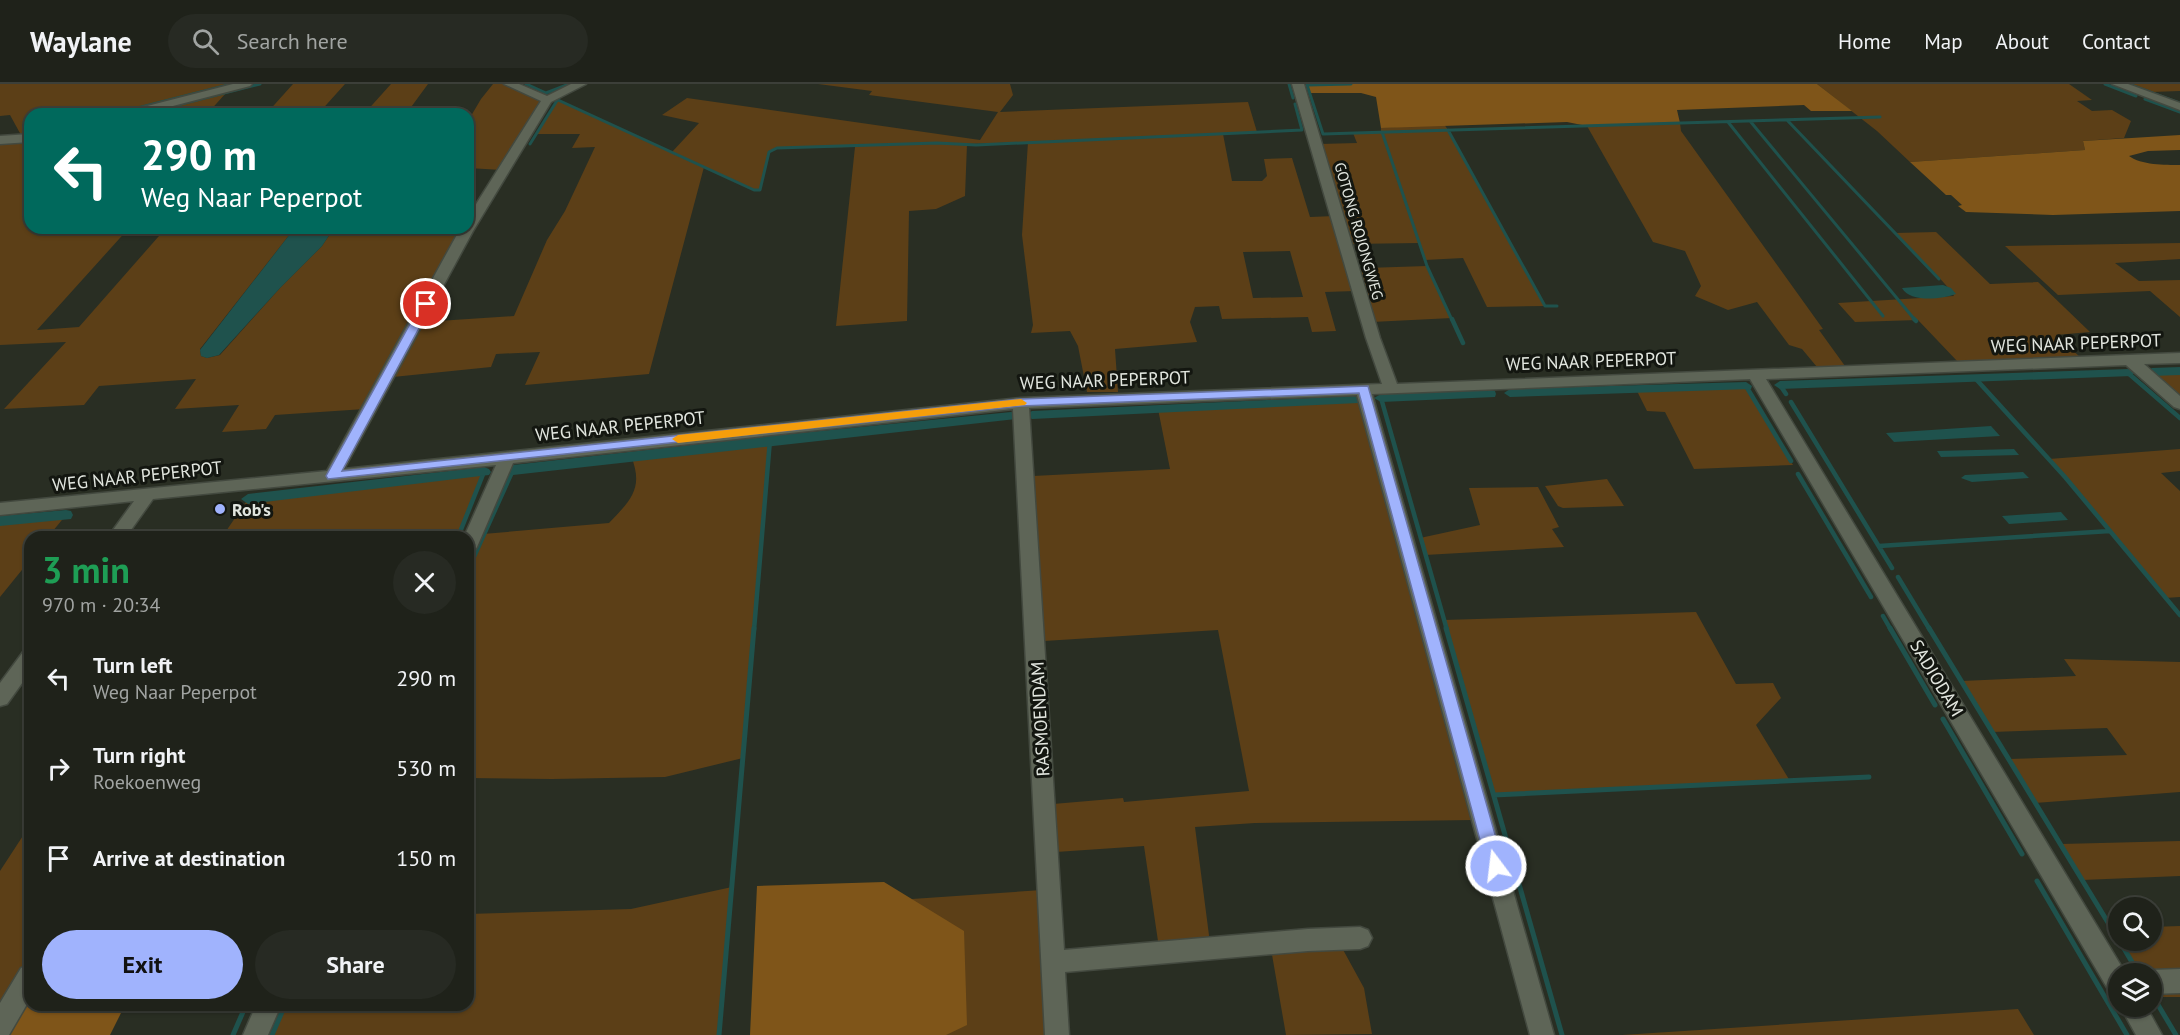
<!DOCTYPE html>
<meta charset="utf-8">
<style>
:root{--surface:#1f221a;--page:#272a23;--text:#f1f3f6;--muted:#a1a4a2;--line:#3c3f39;--accent:#a0b3fd}
body{margin:0;font-family:"PT Sans",sans-serif;background:var(--page);color:var(--text);height:100vh;display:flex;flex-direction:column;font-size:22px;white-space:nowrap}
*{box-sizing:border-box;margin:0}
p{font-size:20px;color:var(--muted)}
.icon{flex:none;width:33px;height:33px;fill:none;stroke:currentColor;stroke-width:2;stroke-linecap:round;stroke-linejoin:round}
.map{position:relative;flex:1;overflow:hidden}
.sheet{position:absolute;left:24px;top:447px;width:450px;height:480px;display:flex;flex-direction:column;background:var(--surface);border-radius:18px;box-shadow:0 2px 4px #0004,0 0 0 2px var(--line)}
.sheet>*{flex:none}
.top-card{position:absolute;left:24px;top:24px;width:450px;height:126px;border-radius:18px;box-shadow:0 2px 4px #0004,0 0 0 2px var(--line);background:#00695c;color:#fff;overflow:hidden}
.fabs{position:absolute;left:2108px;top:813px;display:grid;gap:12px}
.fabs a{display:grid;place-items:center;width:54px;height:54px;border-radius:50%;background:var(--surface);box-shadow:0 2px 4px #0004,0 0 0 2px var(--line);font-size:30px}
.pin{position:absolute;display:grid;place-items:center;width:51px;height:51px;color:#fff;margin:-26px;border:3px solid #fff;border-radius:50%;box-shadow:0 2px 6px #0007}
.me{position:absolute;width:66px;margin:-33px;rotate:345deg;stroke-linejoin:round;filter:drop-shadow(0 0 4px #0008)}
.turn{display:flex;align-items:center;gap:21px;height:126px;padding:0 18px;font-size:27px}
.turn .icon{width:78px;height:78px;stroke-width:2.5}
.turn b{display:block;font-size:42px;line-height:51px}
.round{display:grid;place-items:center;flex:none;width:63px;height:63px;border-radius:32px;background:var(--page)}
.summary{display:flex;align-items:center;justify-content:space-between;height:102px;padding:0 18px}
h1{font-size:36px;font-weight:600;line-height:45px;color:#1e9e55}
.action{display:flex;gap:12px;margin-top:auto;padding:12px 18px}
.action a{flex:1;height:69px;border-radius:36px;background:var(--accent);color:#111;font-size:24px;font-weight:600;line-height:69px;text-align:center}
.action a+a{background:var(--page);color:var(--text)}
ul{padding:0;list-style:none}
li{display:flex;align-items:center;gap:18px;height:90px;padding:0 18px}
li div{flex:1}
li b{display:block;font-size:22px}
li em{font-style:normal}
header{display:flex;align-items:center;gap:36px;box-sizing:border-box;height:84px;padding:0 30px;background:var(--surface);border-bottom:2px solid var(--line)}
header strong{font-size:28px}
nav{display:flex;gap:33px;margin-inline-start:auto;font-size:21px}
.search{width:420px;height:54px;background:var(--page);display:flex;align-items:center;gap:15px;box-sizing:border-box;padding:0 21px;border-radius:33px;color:var(--muted);font-size:22px}
.map>svg:first-child{display:block}
.green{fill:#5c3f17;fill-rule:evenodd}
.forest{fill:#7f5519}
.water{fill:#1f524d}
.lines{fill:none;stroke-linecap:round;stroke-linejoin:round}
.stream-far2{stroke:#1f524d;stroke-width:3}
.stream-far1{stroke:#1f524d;stroke-width:4.5}
.stream{stroke:#1f524d;stroke-width:5}
.canal{fill:#1f524d;fill-rule:evenodd}
.minor-casing{stroke:#43493f;stroke-width:3}
.minor{fill:#5e6557;fill-rule:evenodd}
.route{fill:#a0b3fd;stroke:#6874a4;stroke-width:1.5}
.slow{fill:#f59e0b}
.poi-dot{fill:#a0b3fd;stroke:#131610;stroke-width:2}
.labels{text-anchor:middle;dominant-baseline:central;stroke-width:6;stroke-linejoin:round;paint-order:stroke}
.far-street-label{font-size:15px;fill:#e2e6df;stroke:#131610}
.street-label{font-size:18px;fill:#e2e6df;stroke:#131610}
.poi-label{font-size:18px;font-weight:bold;fill:#e2e6df;stroke:#131610;text-anchor:start}
</style>
<header>
<strong>Waylane</strong>
<div class="search"><svg class="icon" aria-label="search" viewBox="0 0 24 24"><circle cx="10" cy="10" r="6"/><path d="M15 15l6 6"/></svg>Search here</div>
<nav><a>Home</a><a>Map</a><a>About</a><a>Contact</a></nav>
</header>
<div class="map">
<svg width="2180" height="951" viewBox="0 0 2180 951">
<rect width="100%" height="100%" fill="#292e23"/>
<path class="green" d="M 0,0 L 232,0 L 114,30 L 30,30 L 30,50 L 21,51 L 10,31 L 0,32 Z
M 293,0 L 345,0 L 318,30 L 266,30 Z
M 391,0 L 428,0 L 406,30 L 364,30 Z
M 493,0 L 505,0 L 544,16 L 502,86 L 468,84 L 468,37 L 481,15 Z
M 818,0 L 1010,0 L 1013,11 L 1000,28 L 1248,18 L 1257,48 L 1223,50 L 1232,97 L 1262,97 L 1267,92 L 1264,75 L 1292,74 L 1310,133 L 1335,132 L 1355,207 L 1325,208 L 1336,247 L 1312,248 L 1308,233 L 1222,235 L 1219,222 L 1195,223 L 1190,238 L 1197,258 L 1115,265 L 1118,308 L 1087,308 L 1078,262 L 1070,247 L 1031,249 L 1033,241 L 1022,151 L 1028,58 L 967,60 L 965,112 L 936,125 L 909,127 L 907,237 L 836,242 L 855,63 L 777,64 L 769,68 L 760,106 L 754,106 L 704,83 L 649,290 L 525,301 L 540,268 L 496,270 L 491,283 L 393,293 L 423,238 L 514,232 L 547,156 L 565,127 L 595,63 L 572,64 L 580,50 L 536,50 L 558,16 L 672,68 L 699,39 L 662,31 L 687,14 L 980,56 L 998,28 L 869,11 L 872,7 ZM 1290,167 L 1303,213 L 1253,214 L 1243,168 Z
M 1817,0 L 2069,0 L 2092,16 L 2077,17 L 2092,27 L 2112,26 L 2131,37 L 2124,54 L 2083,57 L 2085,66 L 1910,78 L 1877,47 Z
M 2129,0 L 2180,0 L 2180,7 L 2151,8 Z
M 226,9 L 207,30 L 142,30 Z
M 1680,39 L 1681,47 L 1823,245 L 1819,246 L 1845,282 L 1817,283 L 1802,265 L 1789,261 L 1757,218 L 1728,226 L 1695,212 L 1701,202 L 1685,167 L 1653,158 L 1587,42 Z
M 1444,40 L 1448,46 L 1545,222 L 1487,223 L 1463,174 L 1425,176 L 1419,159 L 1350,160 L 1320,60 L 1357,59 L 1353,49 L 1381,48 L 1381,44 Z
M 30,57 L 30,144 L 129,144 L 37,246 L 79,243 L 166,144 L 300,144 L 290,150 L 200,265 L 201,272 L 207,274 L 220,271 L 280,204 L 322,162 L 334,144 L 464,144 L 365,325 L 275,331 L 266,345 L 222,348 L 239,321 L 175,325 L 196,295 L 99,302 L 84,321 L 4,325 L 66,258 L 0,261 L 0,60 Z
M 1936,148 L 1990,200 L 2038,198 L 2090,248 L 2056,251 L 2080,273 L 1958,278 L 1918,236 L 1855,238 L 1838,219 L 1954,212 C 1951,203 1905,160 1895,149 Z
M 2180,159 L 2180,175 L 2115,179 L 2139,197 L 2180,196 L 2180,233 L 2150,207 L 2058,211 L 2005,162 Z
M 1427,182 L 1452,234 L 1372,238 L 1359,187 L 1366,184 Z
M 2180,287 L 2180,313 L 2152,288 Z
M 1746,303 L 1793,381 L 1694,385 L 1665,328 L 1647,327 L 1636,305 Z
M 1361,315 L 1474,736 L 1255,739 L 1195,743 L 1210,859 L 1159,864 L 1144,762 L 1056,768 L 1053,720 L 1123,714 L 1124,718 L 1249,707 L 1218,546 L 1044,557 L 1033,392 L 1170,385 L 1158,325 Z
M 770,356 L 743,674 L 665,693 L 552,695 L 468,694 L 468,486 L 483,450 L 609,439 C 631,416 644,404 631,372 Z
M 2180,365 L 2180,387 L 2161,389 L 2180,407 L 2180,513 L 2165,514 L 2049,375 Z
M 484,388 L 458,453 L 222,453 L 248,415 Z
M 1607,395 L 1624,422 L 1563,424 L 1558,422 L 1545,402 Z
M 1538,403 L 1559,443 L 1552,445 L 1564,463 L 1425,471 L 1420,454 L 1480,441 L 1469,404 Z
M 66,431 L 48,453 L 30,453 L 30,476 L 0,513 L 0,437 Z
M 1696,528 L 1736,600 L 1773,599 L 1781,614 L 1756,641 L 1790,697 L 1494,711 L 1444,536 Z
M 2064,575 L 2180,578 L 2180,708 L 2035,719 L 2009,675 L 2127,671 L 2107,644 L 1992,648 L 1962,597 L 2076,592 Z
M 30,741 L 30,881 L 0,933 L 0,787 Z
M 2180,757 L 2180,792 L 2082,796 L 2061,760 Z
M 732,803 L 719,951 L 272,951 L 285,921 L 468,921 L 468,830 L 631,825 Z
M 1042,806 L 1050,951 L 946,951 L 912,815 Z
M 2180,842 L 2180,913 L 2153,913 L 2151,909 L 2151,890 L 2139,889 L 2119,857 L 2151,856 L 2151,843 Z
M 1341,862 L 1364,904 L 1372,950 L 1286,951 L 1271,865 Z
M 2018,925 L 2034,951 L 1622,951 L 1989,927 Z"/>
<path class="forest" d="M 1351,0 L 1817,0 L 1852,27 L 1811,27 L 1804,21 L 1677,26 L 1680,39 L 1587,42 L 1567,38 L 1381,44 L 1376,13 L 1361,9 L 1310,9 L 1307,1 Z
M 2180,51 L 2180,66 L 2148,67 L 2129,72 C 2141,81 2165,81 2180,81 L 2180,127 L 2053,131 L 1966,128 L 1958,122 L 1962,121 L 1951,111 L 1946,111 L 1910,78 L 2085,66 L 2083,57 Z
M 884,798 L 964,847 L 967,941 L 946,951 L 750,951 L 757,802 Z
M 30,909 L 30,921 L 125,921 L 110,951 L 4,951 Z"/>
<path class="water" d="M 300,144 L 334,144 L 322,162 L 280,204 L 219,271 L 207,274 L 201,272 L 200,266 L 290,150 Z
M 1943,201 L 1951,204 L 1956,210 C 1942,215 1910,219 1902,204 Z
M 1991,342 L 2000,352 L 1894,358 L 1886,349 Z
M 2014,365 L 2019,371 L 1941,373 L 1937,367 Z
M 2023,388 L 2029,394 L 1972,398 L 1961,394 L 1965,391 Z
M 2061,428 L 2068,436 L 2009,440 L 2002,432 Z"/>
<g class="lines">
<path class="stream-far2" d="M 526,0 L 546,9 L 569,0
M 1289,0 L 1293,14
M 1351,0 L 1307,1 L 1323,50 L 1880,33
M 2105,0 L 2136,12
M 2131,1 L 2180,19
M 2145,15 L 2180,28
M 558,16 L 754,106 L 760,106 L 769,68 L 777,64 L 937,59 L 976,61 L 1302,46 L 1295,20
M 114,30 L 232,0
M 142,30 L 260,0
M 1787,36 L 1939,195
M 1750,37 L 1915,236
M 1728,38 L 1883,232
M 1448,46 L 1545,222 L 1557,222
M 1382,48 L 1427,182 L 1452,236
M 530,60 L 558,15"/>
<path class="stream-far1" d="M 1452,235 L 1463,259
M 1914,235 L 1916,237
M 2128,289 L 2180,334
M 1975,294 L 2065,393 L 2180,531
M 1780,301 L 1786,310
M 1746,302 L 1791,377
M 1381,314 L 1447,546
M 1791,318 L 1892,484
M 1798,390 L 1871,513
M 458,453 L 484,388
M 1879,462 L 2110,447
M 468,486 L 513,386
M 1898,493 L 1930,546
M 1883,532 L 1891,546
M 754,546 L 770,356"/>
<path class="stream" d="M 1446,544 L 1562,951
M 1890,544 L 1935,621
M 1929,544 L 2118,855
M 1943,635 L 2022,770
M 1494,711 L 1869,693
M 2037,797 L 2127,951
M 2119,856 L 2139,890
M 2151,909 L 2176,951
M 233,951 L 246,921
M 272,951 L 285,921
M 719,951 L 754,544"/>
<path class="canal" d="M 2180,283 L 2180,291 L 2152,292 L 2146,288 L 2152,284 Z
M 2128,285 L 2132,286 L 2134,289 L 2132,292 L 1780,305 L 1774,301 L 1780,297 Z
M 1746,298 L 1752,302 L 1751,305 L 1510,313 L 1504,309 L 1510,305 Z
M 1490,306 L 1495,307 L 1496,310 L 1495,313 L 1381,318 L 1374,314 L 1381,310 Z
M 1353,312 L 1358,313 L 1360,316 L 1358,319 L 1032,335 L 1025,331 L 1032,327 Z
M 1011,328 L 1016,329 L 1018,332 L 1016,335 L 513,391 L 506,386 L 513,381 L 770,352 Z
M 484,383 L 489,385 L 491,388 L 489,391 L 248,420 L 241,415 L 248,410 Z
M 66,426 L 71,427 L 73,431 L 71,435 L 0,442 L 0,432 Z"/>
<g class="minor-casing">
<path id="minor" d="M 233,0 L 252,0 L 250,2 L 142,30 L 122,30 L 124,28 Z
M 504,0 L 519,0 L 547,12 L 571,0 L 586,0 L 551,18 L 473,147 L 344,385 L 1021,314 L 1382,300 L 1366,254 L 1292,0 L 1304,0 L 1380,254 L 1397,300 L 2180,269 L 2180,279 L 2144,280 L 2180,312 L 2180,325 L 2174,323 L 2126,281 L 1766,295 L 2126,890 L 2118,890 L 2118,911 L 2109,907 L 1750,295 L 1372,310 L 1554,951 L 1530,951 L 1357,311 L 1029,324 L 1064,866 L 1308,845 L 1360,843 L 1368,846 L 1372,854 L 1368,862 L 1360,865 L 1308,867 L 1065,888 L 1069,951 L 1045,951 L 1013,325 L 513,379 L 477,463 L 474,467 L 468,469 L 468,453 L 464,453 L 496,381 L 153,415 L 126,453 L 108,453 L 134,417 L 0,431 L 0,419 L 327,387 L 459,147 L 461,144 L 468,144 L 468,133 L 541,17 Z
M 2112,0 L 2128,0 L 2180,19 L 2180,26 Z
M 30,50 L 30,58 L 0,60 L 0,52 Z
M 30,565 L 30,588 L 7,620 L 0,622 L 0,599 L 23,568 Z
M 30,880 L 30,915 L 9,951 L 0,951 L 0,919 L 21,884 Z
M 2180,885 L 2180,909 L 2151,910 L 2151,890 L 2143,890 L 2151,886 Z
M 256,921 L 281,921 L 268,951 L 243,951 Z
M 2120,922 L 2146,922 L 2162,951 L 2136,951 Z"/>
</g>
<use href="#minor" class="minor"/>
</g>
<path class="route" d="M 426,217 L 432,220 L 342,387 L 1021,315 L 1368,302 L 1504,782 L 1502,787 L 1496,789 L 1489,787 L 1487,782 L 1359,309 L 1021,322 L 328,395 L 326,392 L 421,220 Z"/>
<path class="slow" d="M 1021,315 L 1027,319 L 1025,321 L 678,359 L 672,355 L 678,351 Z"/>
<circle class="poi-dot" cx="220" cy="425" r="6"/>
<g class="labels">
<g class="far-street-label">
<text transform="translate(1359 147) rotate(74)">GOTONG ROJONGWEG</text>
</g>
<g class="street-label">
<text transform="translate(2076 259) rotate(-2)">WEG NAAR PEPERPOT</text>
<text transform="translate(1591 277) rotate(-2)">WEG NAAR PEPERPOT</text>
<text transform="translate(1105 296) rotate(-2)">WEG NAAR PEPERPOT</text>
<text transform="translate(620 342) rotate(-6)">WEG NAAR PEPERPOT</text>
<text transform="translate(137 392) rotate(-6)">WEG NAAR PEPERPOT</text>
<text transform="translate(1937 594) rotate(59)">SADIODAM</text>
<text transform="translate(1040 635) rotate(-93)">RASMOENDAM</text>
</g>
<g class="poi-label">
<text x="232" y="425">Rob's</text>
</g>
</g>
</svg>
<div class="fabs">
<a><svg class="icon" aria-label="search" viewBox="0 0 24 24"><circle cx="10" cy="10" r="6"/><path d="M15 15l6 6"/></svg></a>
<a><svg class="icon" aria-label="layers" viewBox="0 0 24 24"><path d="M12 4l9 5-9 5-9-5zM3 14l9 5 9-5"/></svg></a>
</div>
<div class="pin" style="left:426px;top:220px;background:#d93025"><svg class="icon" aria-label="arrive" viewBox="0 0 24 24"><path d="M6 21V4h12l-3 4 3 4H6"/></svg></div>
<svg class="me" style="left:1496px;top:782px" viewBox="-20 -20 40 40"><circle r="17" fill="#a0b3fd" stroke="#fff" stroke-width="3"/><path d="M0-11L8 9 0 5-8 9z" fill="#fff"/></svg>
<div class="top-card">
<div class="turn"><svg class="icon" aria-label="left" viewBox="0 0 24 24"><path d="M17 20v-9H6M10 6l-5 5 5 5"/></svg><div><b>290 m</b>Weg Naar Peperpot</div></div>
</div>
<section class="sheet">
<div class="summary"><div><h1>3 min</h1><p>970 m · 20:34</p></div><a class="round"><svg class="icon" aria-label="close" viewBox="0 0 24 24"><path d="M6 6l12 12M18 6L6 18"/></svg></a></div>
<ul>
<li><svg class="icon" aria-label="left" viewBox="0 0 24 24"><path d="M17 20v-9H6M10 6l-5 5 5 5"/></svg><div><b>Turn left</b><p>Weg Naar Peperpot</p></div><em>290 m</em></li>
<li><svg class="icon" aria-label="right" viewBox="0 0 24 24"><path d="M7 20v-9h11M14 6l5 5-5 5"/></svg><div><b>Turn right</b><p>Roekoenweg</p></div><em>530 m</em></li>
<li><svg class="icon" aria-label="arrive" viewBox="0 0 24 24"><path d="M6 21V4h12l-3 4 3 4H6"/></svg><div><b>Arrive at destination</b></div><em>150 m</em></li>
</ul>
<div class="action"><a>Exit</a><a>Share</a></div>
</section>
</div>
